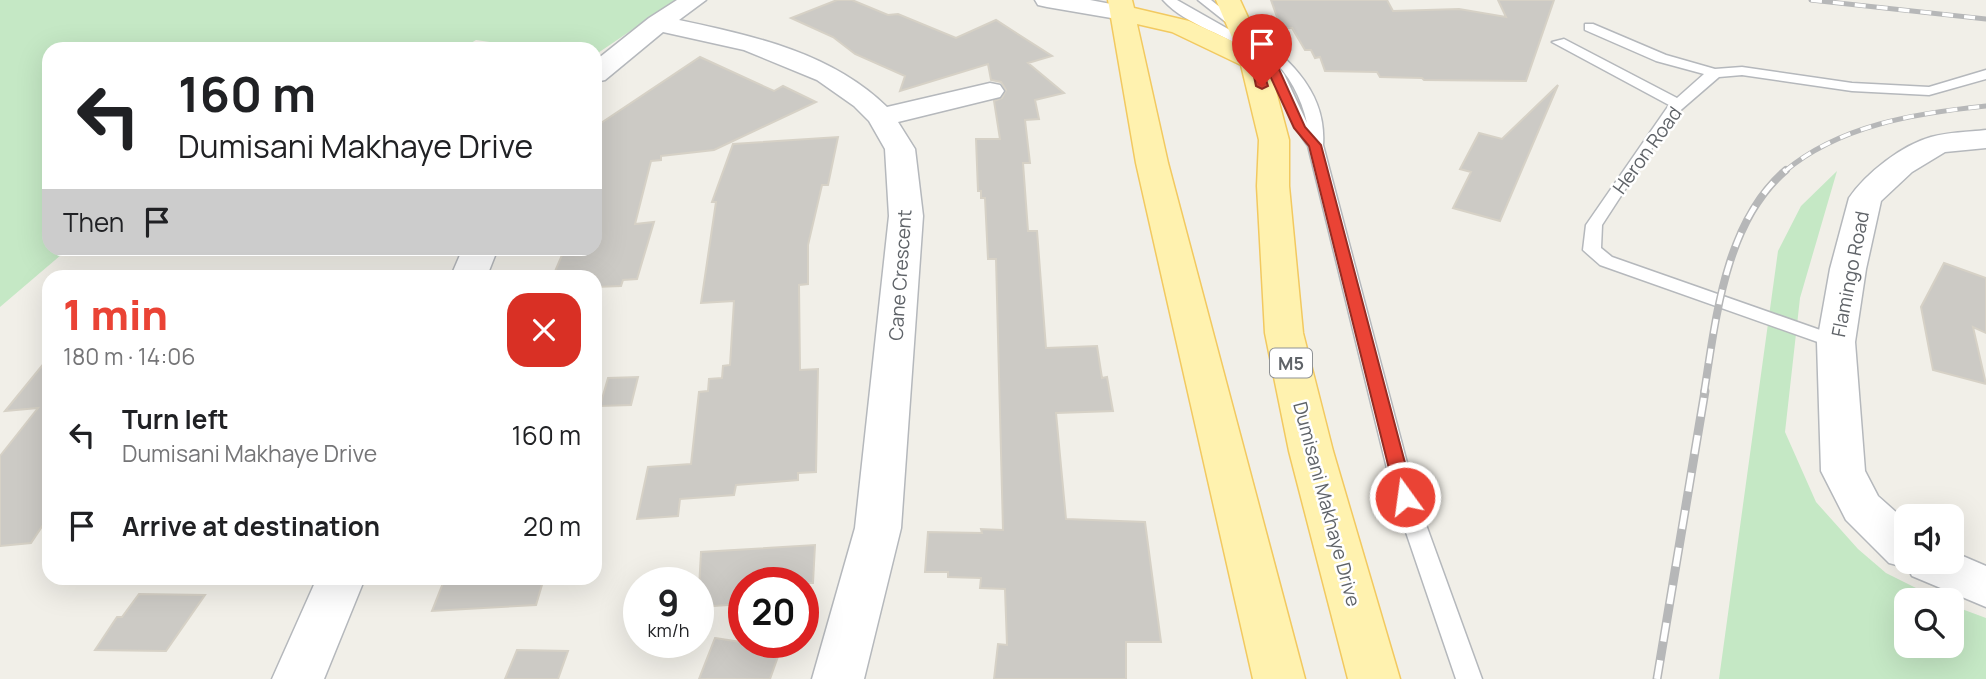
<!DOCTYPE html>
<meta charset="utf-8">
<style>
:root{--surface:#fff;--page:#f6f6f6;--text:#202124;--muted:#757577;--accent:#ea4335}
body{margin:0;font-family:Manrope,sans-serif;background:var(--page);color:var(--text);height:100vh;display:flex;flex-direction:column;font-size:26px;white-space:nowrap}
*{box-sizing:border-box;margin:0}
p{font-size:23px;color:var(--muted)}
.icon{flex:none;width:38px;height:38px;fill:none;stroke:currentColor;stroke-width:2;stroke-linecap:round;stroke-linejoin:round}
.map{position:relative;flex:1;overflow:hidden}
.sheet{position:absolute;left:42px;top:270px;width:560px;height:315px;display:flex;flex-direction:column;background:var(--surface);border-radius:21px;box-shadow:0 7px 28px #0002}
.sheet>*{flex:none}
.top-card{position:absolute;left:42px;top:42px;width:560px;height:214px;border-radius:21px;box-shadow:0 7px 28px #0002;background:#fff;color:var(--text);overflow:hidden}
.controls{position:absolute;left:1894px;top:504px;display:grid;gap:14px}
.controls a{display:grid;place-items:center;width:70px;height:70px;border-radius:14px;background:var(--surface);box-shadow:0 7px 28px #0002;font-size:35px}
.speed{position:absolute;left:623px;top:567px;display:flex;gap:14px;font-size:35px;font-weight:700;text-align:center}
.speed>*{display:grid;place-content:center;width:91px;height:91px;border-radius:50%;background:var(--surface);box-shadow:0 7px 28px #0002;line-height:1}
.speed small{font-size:18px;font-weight:400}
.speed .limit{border:10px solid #d22;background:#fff;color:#111}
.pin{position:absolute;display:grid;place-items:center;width:60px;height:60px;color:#fff;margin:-72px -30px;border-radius:50% 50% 50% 0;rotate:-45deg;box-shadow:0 0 7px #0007}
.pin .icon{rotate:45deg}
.me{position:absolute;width:77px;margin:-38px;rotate:346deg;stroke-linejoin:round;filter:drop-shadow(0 0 5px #0008)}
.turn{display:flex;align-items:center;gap:24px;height:147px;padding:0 21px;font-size:32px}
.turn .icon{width:91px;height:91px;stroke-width:2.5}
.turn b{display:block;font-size:49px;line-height:60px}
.then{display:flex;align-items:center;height:66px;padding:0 21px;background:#0003;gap:14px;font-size:26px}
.round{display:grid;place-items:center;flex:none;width:74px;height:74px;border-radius:21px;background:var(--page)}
.headline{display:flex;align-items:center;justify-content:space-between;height:119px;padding:0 21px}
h1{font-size:42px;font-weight:800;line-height:52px;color:var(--accent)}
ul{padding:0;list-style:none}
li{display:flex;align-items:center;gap:21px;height:91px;padding:0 21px}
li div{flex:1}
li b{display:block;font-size:26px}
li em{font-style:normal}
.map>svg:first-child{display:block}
.green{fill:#c5e8c5}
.building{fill:#cccac5;stroke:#d6d1c6;stroke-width:2}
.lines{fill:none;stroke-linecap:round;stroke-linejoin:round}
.lane-casing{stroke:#b5b8bc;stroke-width:3}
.street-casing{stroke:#b5b8bc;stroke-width:3}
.primary-casing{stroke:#f2c960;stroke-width:3}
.lane{fill:#fff;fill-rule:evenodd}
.street{fill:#fff;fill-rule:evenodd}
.primary{fill:#fff2af;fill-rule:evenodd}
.rail-far2-casing{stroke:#b6b7b8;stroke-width:5}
.rail-far1-casing{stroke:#b6b7b8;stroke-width:8}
.rail-casing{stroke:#b6b7b8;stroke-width:9}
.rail-far2{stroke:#fff;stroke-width:3.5;stroke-dasharray:11;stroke-linecap:butt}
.rail-far1{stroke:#fff;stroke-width:5;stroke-dasharray:15;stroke-linecap:butt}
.rail{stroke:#fff;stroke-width:6;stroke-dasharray:19;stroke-linecap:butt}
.route{fill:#ea4335;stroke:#982c22;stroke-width:2}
.labels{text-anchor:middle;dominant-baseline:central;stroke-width:5;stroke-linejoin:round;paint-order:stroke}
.shield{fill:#fff;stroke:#8f9295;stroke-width:2}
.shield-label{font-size:18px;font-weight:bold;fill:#5f6368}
.street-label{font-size:19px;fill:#5f6368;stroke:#fff}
</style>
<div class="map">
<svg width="1986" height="679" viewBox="0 0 1986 679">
<rect width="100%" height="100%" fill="#f1efe8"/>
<path class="green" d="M 0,0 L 676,0 L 595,55 L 595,49 L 538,49 L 476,40 L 461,49 L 49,49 L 49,248 L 68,249 L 0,307 Z
M 1837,171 L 1800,298 L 1785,432 L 1816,502 L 1858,549 L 1886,573 L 1940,600 L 1906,600 L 1906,646 L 1951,646 L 1951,605 L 1986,618 L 1986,679 L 1719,679 L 1778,251 L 1801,206 Z"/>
<path class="building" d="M 837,0 L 852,0 L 888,15 L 898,14 L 956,38 L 996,20 L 1052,56 L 1028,63 L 1064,93 L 1035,100 L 1039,119 L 1025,120 L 1030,163 L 1023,163 L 1028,231 L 1037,231 L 1046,348 L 1097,346 L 1102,378 L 1107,377 L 1113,411 L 1056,413 L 1066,519 L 1145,522 L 1161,642 L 1126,642 L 1126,679 L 994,679 L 998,644 L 1007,645 L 1005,589 L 980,588 L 981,578 L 948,577 L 948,572 L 925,572 L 928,532 L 982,533 L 981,529 L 1003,530 L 996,259 L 988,259 L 985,198 L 981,198 L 981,191 L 978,191 L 976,139 L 1000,139 L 994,101 L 1002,98 L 1006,90 L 1001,82 L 991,80 L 988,64 L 900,91 L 905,76 L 855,54 L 833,37 L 791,18 Z
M 1271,0 L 1387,0 L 1393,11 L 1459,9 L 1506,17 L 1498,0 L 1554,0 L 1526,81 L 1424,80 L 1422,78 L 1380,77 L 1377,72 L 1325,71 L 1320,57 L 1315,58 L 1311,50 L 1305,50 L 1292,28 L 1281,28 Z
M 700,57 L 774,91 L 783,86 L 816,102 L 714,150 L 661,156 L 661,160 L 651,161 L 635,224 L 654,222 L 637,279 L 623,280 L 621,286 L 595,287 L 595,276 L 553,276 L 565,248 L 595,248 L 595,127 Z
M 1558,85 L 1500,221 L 1453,208 L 1471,172 L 1460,169 L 1479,133 L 1502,139 Z
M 838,137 L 828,185 L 822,185 L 808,245 L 808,284 L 799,285 L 800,370 L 818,369 L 816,472 L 798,473 L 798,480 L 736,485 L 734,495 L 680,499 L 678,516 L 637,519 L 648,467 L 691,464 L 699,392 L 708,391 L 709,379 L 722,378 L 723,366 L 730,365 L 734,301 L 701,303 L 716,202 L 712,202 L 733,144 Z
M 1944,263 L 1986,278 L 1986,333 L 1973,327 L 1986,384 L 1933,370 L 1921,307 Z
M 49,357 L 49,516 L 31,543 L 0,546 L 0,456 L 38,408 L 5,411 Z
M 638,377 L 631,405 L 600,406 L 608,378 Z
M 815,545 L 813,583 L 744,583 L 744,604 L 698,607 L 701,552 Z
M 445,578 L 544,578 L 536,605 L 432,611 Z
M 139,594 L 205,595 L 166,651 L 95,650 L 117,617 L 122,617 Z
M 715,638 L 781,648 L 770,679 L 699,679 Z
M 517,650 L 568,651 L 558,679 L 505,679 Z"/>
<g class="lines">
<g class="lane-casing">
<path id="lane" d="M 1163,0 L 1177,0 L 1251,42 L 1198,0 L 1211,0 C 1258,39 1328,73 1323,145 L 1416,497 L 1482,679 L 1456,679 L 1394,497 L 1308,146 C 1286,118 1281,81 1255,57 C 1228,33 1187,27 1163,0 ZM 1266,53 C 1287,71 1301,96 1307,123 L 1284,74 Z
M 1585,24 L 1593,24 L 1666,55 L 1715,69 L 1742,67 L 1852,83 L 1929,87 L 1986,70 L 1986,79 L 1929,95 L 1852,91 L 1742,75 L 1719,77 L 1675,115 L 1652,148 L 1602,225 L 1601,248 L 1612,257 L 1843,338 L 1846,342 L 1843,346 L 1829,346 L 1600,265 L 1583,250 L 1586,225 L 1669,105 L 1552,42 L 1564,39 L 1677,98 L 1704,74 L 1656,61 L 1585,30 Z"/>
</g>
<g class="street-casing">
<path id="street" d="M 677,0 L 706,0 L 679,20 C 753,36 831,52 887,107 L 990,83 L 1000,85 L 1004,91 L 1000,97 L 898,122 L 915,149 L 923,216 L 901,528 L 864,679 L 812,679 L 855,528 L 889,216 L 885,149 L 869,121 L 854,106 L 817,80 L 744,50 L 663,32 L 605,80 L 595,82 L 595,61 L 649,18 Z
M 1035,0 L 1090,0 L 1132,8 L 1135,13 L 1132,18 L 1123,20 L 1047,7 L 1038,5 Z
M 1986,130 L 1986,148 L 1945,152 L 1912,172 L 1881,201 L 1866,269 L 1855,342 L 1865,471 L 1878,496 L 1906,521 L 1906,562 L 1951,562 L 1951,551 L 1986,566 L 1986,607 L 1912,576 L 1908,568 L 1889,563 L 1846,520 L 1821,471 L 1817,342 L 1830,269 L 1849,198 C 1866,173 1902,145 1931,137 C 1949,132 1968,132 1986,130 Z
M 463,248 L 498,248 L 487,276 L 451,276 Z
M 317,578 L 365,578 L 324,679 L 272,679 Z"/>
</g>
<g class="primary-casing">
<path id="primary" d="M 1108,0 L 1132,0 L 1134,8 L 1189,21 L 1234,42 L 1216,0 L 1240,0 L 1268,61 L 1289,140 L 1289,186 L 1303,333 L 1333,451 L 1400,679 L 1348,679 L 1289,451 L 1265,333 L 1257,186 L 1259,140 L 1241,65 L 1172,32 L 1137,24 L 1168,163 L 1305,679 L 1253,679 L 1136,163 Z"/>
</g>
<use href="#lane" class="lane"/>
<use href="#street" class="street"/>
<use href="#primary" class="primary"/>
<g class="rail-far2-casing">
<path id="rail-far2" d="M 1811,0 L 1986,19
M 1784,172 C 1839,125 1917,113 1986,106"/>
</g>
<g class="rail-far1-casing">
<path id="rail-far1" d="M 1704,393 C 1716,318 1725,222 1786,170"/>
</g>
<g class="rail-casing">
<path id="rail" d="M 1657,679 L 1705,391"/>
</g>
<use href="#rail-far2" class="rail-far2"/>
<use href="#rail-far1" class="rail-far1"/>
<use href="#rail" class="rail"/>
</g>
<path class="route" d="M 1248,47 L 1255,47 L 1278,67 L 1305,127 L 1321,145 L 1414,497 L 1412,502 L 1398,502 L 1396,497 L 1309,146 L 1294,128 L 1267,69 L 1261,64 L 1268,86 L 1262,89 L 1256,86 Z"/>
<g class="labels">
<rect class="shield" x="1270" y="348.5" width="42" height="29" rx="5"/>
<g class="shield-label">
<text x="1291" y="363">M5</text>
</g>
<g class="street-label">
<text transform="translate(1647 150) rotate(-54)">Heron Road</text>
<text transform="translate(1850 274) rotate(-79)">Flamingo Road</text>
<text transform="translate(900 275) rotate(-86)">Cane Crescent</text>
<text transform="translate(1327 504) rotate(75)">Dumisani Makhaye Drive</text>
</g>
</g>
</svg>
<div class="controls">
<a><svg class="icon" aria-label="sound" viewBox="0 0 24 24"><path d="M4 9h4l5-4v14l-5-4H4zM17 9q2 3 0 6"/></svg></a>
<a><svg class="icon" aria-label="search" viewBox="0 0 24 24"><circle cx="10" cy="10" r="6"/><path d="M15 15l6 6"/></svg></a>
</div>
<div class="speed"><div>9<small>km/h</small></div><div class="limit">20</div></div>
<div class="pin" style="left:1262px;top:86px;background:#d93025"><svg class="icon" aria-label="arrive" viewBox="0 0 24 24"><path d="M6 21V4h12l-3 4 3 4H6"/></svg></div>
<svg class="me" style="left:1405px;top:497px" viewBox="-20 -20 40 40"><circle r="17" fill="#ea4335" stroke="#fff" stroke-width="3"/><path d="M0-11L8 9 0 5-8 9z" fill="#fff"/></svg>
<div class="top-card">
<div class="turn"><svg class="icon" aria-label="left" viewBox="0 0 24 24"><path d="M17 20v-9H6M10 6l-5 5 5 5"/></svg><div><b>160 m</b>Dumisani Makhaye Drive</div></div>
<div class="then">Then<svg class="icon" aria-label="arrive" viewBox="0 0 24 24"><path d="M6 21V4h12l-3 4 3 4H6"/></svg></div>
</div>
<section class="sheet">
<div class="headline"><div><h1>1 min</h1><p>180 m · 14:06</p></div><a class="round" style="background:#d93025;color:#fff"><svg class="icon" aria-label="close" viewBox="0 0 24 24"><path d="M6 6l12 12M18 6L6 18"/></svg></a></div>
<ul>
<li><svg class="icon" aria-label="left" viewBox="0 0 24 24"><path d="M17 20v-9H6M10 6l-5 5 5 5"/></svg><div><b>Turn left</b><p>Dumisani Makhaye Drive</p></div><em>160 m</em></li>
<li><svg class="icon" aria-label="arrive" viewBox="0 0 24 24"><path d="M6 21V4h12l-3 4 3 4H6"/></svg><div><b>Arrive at destination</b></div><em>20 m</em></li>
</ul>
</section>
</div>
